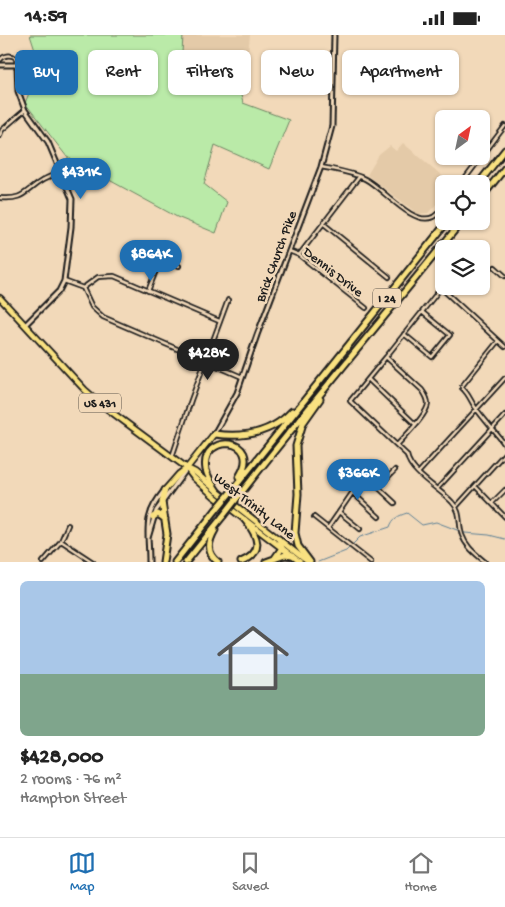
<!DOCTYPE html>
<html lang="en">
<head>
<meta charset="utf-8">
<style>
	:root { --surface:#fff; --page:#f6f6f6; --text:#222; --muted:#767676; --line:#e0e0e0; --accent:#1f6fb2 }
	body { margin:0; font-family:"Gochi Hand",sans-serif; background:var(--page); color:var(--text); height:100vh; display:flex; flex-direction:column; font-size:19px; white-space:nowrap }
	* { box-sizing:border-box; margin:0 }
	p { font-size:16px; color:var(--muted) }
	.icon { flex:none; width:28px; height:28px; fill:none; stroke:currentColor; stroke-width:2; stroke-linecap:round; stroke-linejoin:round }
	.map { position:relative; height:527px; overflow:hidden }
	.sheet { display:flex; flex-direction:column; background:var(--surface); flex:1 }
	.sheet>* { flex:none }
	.top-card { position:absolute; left:15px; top:15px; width:475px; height:45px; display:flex; gap:10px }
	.needle { width:32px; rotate:33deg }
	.controls { position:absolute; left:435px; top:75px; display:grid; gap:10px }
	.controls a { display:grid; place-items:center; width:55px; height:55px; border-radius:8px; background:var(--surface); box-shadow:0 1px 4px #0004; font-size:25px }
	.price { position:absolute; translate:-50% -42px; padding:0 11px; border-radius:18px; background:var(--accent); color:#fff; font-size:16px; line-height:32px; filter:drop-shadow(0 1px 2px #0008) }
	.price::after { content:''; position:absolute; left:50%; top:30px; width:15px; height:11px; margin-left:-8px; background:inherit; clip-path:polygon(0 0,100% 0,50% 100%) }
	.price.current { background:#222; color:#fff }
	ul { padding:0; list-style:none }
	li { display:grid; align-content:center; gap:10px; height:265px; padding:0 20px }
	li+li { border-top:1px solid var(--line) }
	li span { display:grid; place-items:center; height:155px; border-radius:8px; color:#555 }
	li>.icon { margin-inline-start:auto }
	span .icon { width:90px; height:90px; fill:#fffc; stroke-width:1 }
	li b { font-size:21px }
	.chip { padding:0 18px; border-radius:8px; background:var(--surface); box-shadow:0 1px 4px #0004; font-size:18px; line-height:45px }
	.chip.current { background:var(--accent); color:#fff }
	.status { display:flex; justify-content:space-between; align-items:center; height:35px; padding:0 25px; background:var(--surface); direction:ltr }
	.status svg { height:14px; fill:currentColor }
	.dock { display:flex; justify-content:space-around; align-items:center; height:70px; border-top:1px solid var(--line); background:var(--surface); font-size:14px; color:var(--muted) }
	.dock a { display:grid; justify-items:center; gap:2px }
	.dock .current { color:var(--accent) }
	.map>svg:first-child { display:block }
	.built { fill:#e4caa8 }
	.green { fill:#baeaa8; stroke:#6b8362 }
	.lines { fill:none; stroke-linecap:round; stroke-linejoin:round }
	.stream { stroke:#5d8096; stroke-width:1 }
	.street-casing { stroke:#1c1c1c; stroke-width:6 }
	.secondary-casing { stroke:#1c1c1c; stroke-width:7 }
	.primary-casing { stroke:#1c1c1c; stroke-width:8 }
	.highway-casing { stroke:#1c1c1c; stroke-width:9 }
	.street { stroke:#f2d9b9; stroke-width:2.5 }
	.secondary { stroke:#f2d9b9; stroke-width:3 }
	.primary { stroke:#f9e181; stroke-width:4.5 }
	.highway { stroke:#f9e181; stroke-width:5 }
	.highway-bridge-casing { stroke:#1c1c1c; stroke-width:9; stroke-linecap:butt }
	.highway-bridge { stroke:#f9e181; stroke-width:5 }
	.labels { text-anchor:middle; stroke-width:5; stroke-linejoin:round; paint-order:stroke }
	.shield { fill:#f2d9b9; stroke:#5c554b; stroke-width:1 }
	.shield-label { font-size:12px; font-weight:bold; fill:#1c1c1c }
	.street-label { font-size:14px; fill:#1c1c1c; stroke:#f2d9b9 }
</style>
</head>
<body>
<div class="status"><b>14:59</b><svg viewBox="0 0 49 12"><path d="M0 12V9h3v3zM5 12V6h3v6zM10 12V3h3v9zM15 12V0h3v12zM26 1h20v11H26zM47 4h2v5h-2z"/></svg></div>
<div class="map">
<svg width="505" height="527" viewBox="0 0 505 527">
	<rect width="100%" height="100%" fill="#f2d9b9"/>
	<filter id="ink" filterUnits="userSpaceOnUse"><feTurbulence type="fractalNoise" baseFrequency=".02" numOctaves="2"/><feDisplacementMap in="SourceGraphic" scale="10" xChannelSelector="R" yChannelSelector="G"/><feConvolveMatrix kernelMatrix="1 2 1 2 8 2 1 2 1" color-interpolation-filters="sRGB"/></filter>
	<g filter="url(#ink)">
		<!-- built -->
		<path class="built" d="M183,0H250L245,44L238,49L195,44L191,47L186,46L181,37Z
			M403,108L452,149H444V161L428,178L418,179L367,140L379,120L390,111L396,116Z"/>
		<!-- green -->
		<path class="green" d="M30,0H183L181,37L186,46H191L195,44L238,49L243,68L289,85L269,134L215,110L204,149L227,167L216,198L177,182L67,122L25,68L40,31Z"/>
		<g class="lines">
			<!-- stream -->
			<path class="stream" d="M318,527L346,516L360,502L390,492C393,483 398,481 407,478L422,490L436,487L465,498L489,500L505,504"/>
			<defs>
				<path id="street" d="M0,25C4,20 11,19 16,23L17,30H31
					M0,100L2,95L25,75
					M321,132C335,135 352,137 365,144C383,153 413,192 433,182C438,179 441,175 444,171
					M461,149L505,91
					M0,163C25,165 24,156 43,145C48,142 55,140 61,137
					M324,189L389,242
					M289,216L299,220L366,273
					M299,220L359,142
					M495,232L505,241
					M64,246L83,253
					M83,253L92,272L103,282L242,342
					M83,253L98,242L114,241L219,286
					M148,256L161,223L179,231
					M404,299L432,322L450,300L422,277
					M498,306L462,351V353C469,359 470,365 475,372C484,385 496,397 505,410
					M386,322L441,253L505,312
					M369,345L415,389
					M397,410C405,401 427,380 428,369C428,363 425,359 422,355L386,322L350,366L407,420C410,438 440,454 452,467C462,477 458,488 462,500C466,512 476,519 485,527
					M172,422L191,365L228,265
					M419,437L505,343
					M365,440L395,468
					M475,451L505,482
					M378,452L395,435
					M437,454L505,380
					M353,458L379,482
					M492,468L505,455
					M456,472L505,418
					M339,477L360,494
					M314,482L371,527
					M328,493L372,429
					M61,506L93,527
					M43,527L61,506L68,490"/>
				<path id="secondary" d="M0,30H17L18,56L25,75L48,107L72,164L71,192L64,246L59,256L25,290
					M214,399L237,358L257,300L321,132L332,91L334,0
					M148,503L156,476L186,435
					M149,527C149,496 142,483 163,457"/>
				<path id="primary" d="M0,263L85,355L102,370L187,433L195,437L217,456L308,527
					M187,434L193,442L214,461L300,527
					M165,455L179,439L187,433L214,399"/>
				<path id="highway" d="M478,149L505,115
					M481,163L505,133
					M214,399C243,403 271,399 292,376
					M235,452L448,186
					M217,456C213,450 208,443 206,435C199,396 265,402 239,442
					M241,458C313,366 389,277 462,186
					M153,482L158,479L165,484
					M215,495C208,507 206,518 218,527
					M275,523L282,513L279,504
					M163,527L167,499L162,467L165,455
					M175,527L216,475
					M186,527L223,481
					M241,527C265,517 258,501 245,485
					M266,527L285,520L292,521
					M310,527L298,511L295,498L298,459L296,411L303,388L320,364"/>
			</defs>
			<!-- street casing -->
			<use href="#street" class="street-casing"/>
			<!-- secondary casing -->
			<use href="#secondary" class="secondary-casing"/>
			<!-- primary casing -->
			<use href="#primary" class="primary-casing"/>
			<!-- highway casing -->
			<use href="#highway" class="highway-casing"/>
			<!-- street -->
			<use href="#street" class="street"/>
			<!-- secondary -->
			<use href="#secondary" class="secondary"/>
			<!-- primary -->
			<use href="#primary" class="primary"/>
			<!-- highway -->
			<use href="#highway" class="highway"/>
			<defs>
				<path id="highway-bridge" d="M216,475L235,452
					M223,481L241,458"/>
			</defs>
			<!-- highway-bridge casing -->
			<use href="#highway-bridge" class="highway-bridge-casing"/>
			<!-- highway-bridge -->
			<use href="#highway-bridge" class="highway-bridge"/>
		</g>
	</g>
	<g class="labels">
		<!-- shield labels -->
		<g class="shield">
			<rect x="373" y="253.5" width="28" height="19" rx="4"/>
			<rect x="79" y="358.5" width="42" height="19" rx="4"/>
		</g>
		<g class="shield-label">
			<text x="387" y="267">I 24</text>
			<text x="100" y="372">US 431</text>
		</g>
		<!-- street labels -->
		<g class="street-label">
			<text transform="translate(275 221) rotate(-70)" y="5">Brick Church Pike</text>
			<text transform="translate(334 236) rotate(38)" y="5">Dennis Drive</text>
			<text transform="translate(255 470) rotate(38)" y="5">West Trinity Lane</text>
		</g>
	</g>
</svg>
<div class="controls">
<a><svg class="needle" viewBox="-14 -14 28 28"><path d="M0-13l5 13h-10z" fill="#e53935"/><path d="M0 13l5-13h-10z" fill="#767676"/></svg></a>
<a><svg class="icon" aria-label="locate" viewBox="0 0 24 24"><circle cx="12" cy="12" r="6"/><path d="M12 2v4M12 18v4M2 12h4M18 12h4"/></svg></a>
<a><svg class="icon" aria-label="layers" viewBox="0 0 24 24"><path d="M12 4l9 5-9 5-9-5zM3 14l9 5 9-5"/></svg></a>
</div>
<b class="price" style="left:81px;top:165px">$431K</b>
<b class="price" style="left:151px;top:247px">$864K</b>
<b class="price current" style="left:208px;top:346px">$428K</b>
<b class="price" style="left:358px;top:466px">$366K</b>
<div class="top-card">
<a class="chip current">Buy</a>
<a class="chip">Rent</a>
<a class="chip">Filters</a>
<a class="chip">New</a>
<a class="chip">Apartment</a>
</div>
</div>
<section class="sheet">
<ul>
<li><span style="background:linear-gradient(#a9c7e8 60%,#7fa58c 0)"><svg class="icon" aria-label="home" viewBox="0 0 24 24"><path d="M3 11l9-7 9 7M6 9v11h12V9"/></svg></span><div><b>$428,000</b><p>2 rooms · 76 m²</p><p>Hampton Street</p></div></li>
</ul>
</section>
<nav class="dock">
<a class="current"><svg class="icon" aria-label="map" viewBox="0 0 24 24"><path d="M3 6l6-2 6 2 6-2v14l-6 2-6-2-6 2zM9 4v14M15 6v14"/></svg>Map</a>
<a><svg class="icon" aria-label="saved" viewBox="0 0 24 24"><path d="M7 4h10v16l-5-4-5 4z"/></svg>Saved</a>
<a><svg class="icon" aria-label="home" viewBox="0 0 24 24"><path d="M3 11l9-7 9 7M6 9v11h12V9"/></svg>Home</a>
</nav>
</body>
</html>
